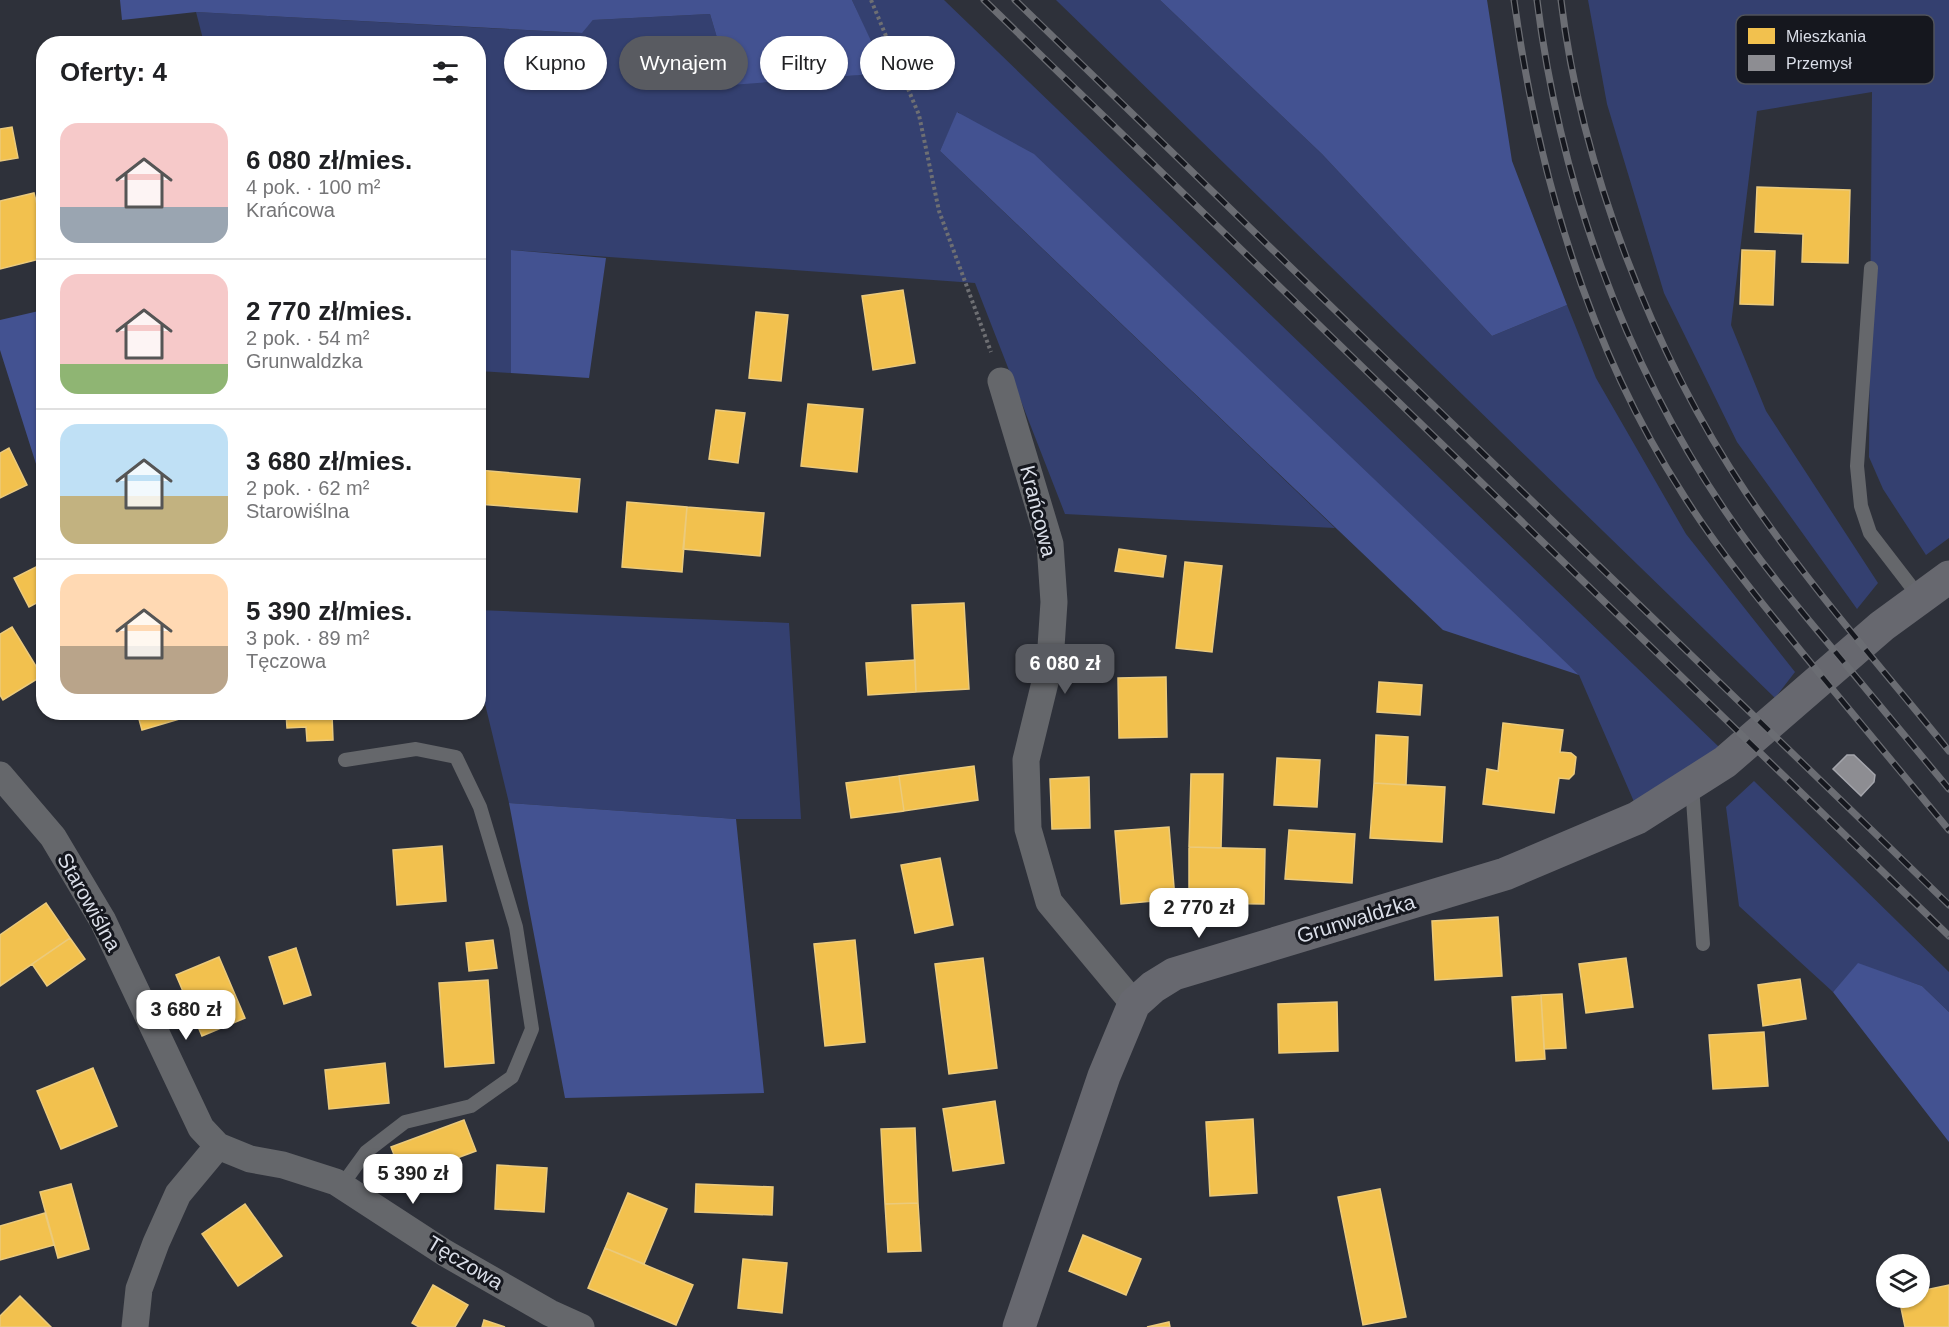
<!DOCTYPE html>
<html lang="pl">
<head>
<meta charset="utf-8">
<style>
	:root { --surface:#fff; --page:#f2f2f2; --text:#202124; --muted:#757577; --line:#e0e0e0; --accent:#595b61 }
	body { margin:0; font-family:Arial,sans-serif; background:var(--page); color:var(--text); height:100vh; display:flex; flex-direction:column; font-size:22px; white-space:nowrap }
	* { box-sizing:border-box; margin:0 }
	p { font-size:20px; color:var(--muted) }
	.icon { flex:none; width:33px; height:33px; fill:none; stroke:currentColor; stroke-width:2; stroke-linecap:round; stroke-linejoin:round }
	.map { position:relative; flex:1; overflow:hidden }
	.details { position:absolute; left:36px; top:36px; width:450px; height:684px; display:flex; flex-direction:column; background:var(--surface); border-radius:24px; box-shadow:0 2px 4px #0004 }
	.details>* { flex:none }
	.top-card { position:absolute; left:504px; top:36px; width:570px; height:54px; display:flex; gap:12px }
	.buttons { position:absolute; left:1876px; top:1254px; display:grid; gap:12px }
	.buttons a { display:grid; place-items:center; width:54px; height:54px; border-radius:50%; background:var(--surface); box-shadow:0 2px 4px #0004; font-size:30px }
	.price { position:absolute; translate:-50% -51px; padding:0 14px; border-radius:12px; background:#fff; color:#222; font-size:20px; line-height:39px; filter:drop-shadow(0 2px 3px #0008) }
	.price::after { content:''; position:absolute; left:50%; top:36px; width:18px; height:14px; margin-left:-9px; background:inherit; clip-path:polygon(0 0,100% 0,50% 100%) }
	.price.selected { background:var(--accent); color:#fff }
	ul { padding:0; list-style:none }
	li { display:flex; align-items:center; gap:18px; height:150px; padding:0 24px }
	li+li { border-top:2px solid var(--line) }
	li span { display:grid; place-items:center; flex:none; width:168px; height:120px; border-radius:18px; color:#555 }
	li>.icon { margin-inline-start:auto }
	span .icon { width:72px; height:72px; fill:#fffc; stroke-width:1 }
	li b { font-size:26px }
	h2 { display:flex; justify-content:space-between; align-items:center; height:72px; padding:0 24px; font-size:26px }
	.tag { padding:0 21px; border-radius:27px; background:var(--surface); box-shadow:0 2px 4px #0004; font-size:21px; line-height:54px }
	.tag.selected { background:var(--accent); color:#fff }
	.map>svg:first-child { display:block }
	.green { fill:#344070 }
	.forest { fill:#435291 }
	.homes { fill:#f2c14e; stroke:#ebca7c; stroke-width:1.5 }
	.industry { fill:#8d8d92; stroke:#a4a5ac; stroke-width:1.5 }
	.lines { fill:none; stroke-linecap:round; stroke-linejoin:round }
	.path { stroke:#6e6f73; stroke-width:4; stroke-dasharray:3 3; stroke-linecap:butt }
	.lane { stroke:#65676b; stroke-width:14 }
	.street { stroke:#65676b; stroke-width:27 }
	.secondary { stroke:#67686f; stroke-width:33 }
	.rail-casing { stroke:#6b6d73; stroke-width:7 }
	.rail { stroke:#15171e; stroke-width:4.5; stroke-dasharray:14; stroke-linecap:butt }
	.labels { text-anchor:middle; stroke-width:6; stroke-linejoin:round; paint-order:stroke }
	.street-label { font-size:21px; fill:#dadee8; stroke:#15171e }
	.key { fill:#15171e; stroke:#50535b; stroke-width:1.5 }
	.key-label { font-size:16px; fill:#dadee8 }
</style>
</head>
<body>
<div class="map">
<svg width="1949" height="1327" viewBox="0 0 1949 1327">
	<rect width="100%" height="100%" fill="#2e313a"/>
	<!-- green -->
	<path class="green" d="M852,0H944L1719,747L1635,804L1579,675L958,112L940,151L1335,528L1065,514L975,283L511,250V373L479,371L478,44L204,43L196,12L581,33L593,20L710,14L731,84L885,73Z
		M1056,0H1160L1322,154L1492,336L1567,305L1596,378L1686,534L1795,672L1775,698Z
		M1588,0H1949V538L1926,555L1883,489L1869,457L1872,92L1757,111L1731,325L1766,411L1878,583L1857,609L1737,442L1664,293L1607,104Z
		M478,610L789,623L801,819H736L509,803L479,679Z
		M1754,781L1949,972V1012L1922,986L1858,964L1833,992L1739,906L1726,807Z"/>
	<!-- forest -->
	<path class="forest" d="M120,0H852L886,73L731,85L710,14L593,20L582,33L196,12L122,20Z
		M1160,0H1487L1512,161L1567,305L1492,336L1322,154Z
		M957,112L1034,154L1579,675L1443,630L940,151Z
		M511,250L606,258L589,378L511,373Z
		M43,310H44L43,486L0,350V320Z
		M509,803L736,819L764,1093L565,1098Z
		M1858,963L1922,986L1949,1012V1142L1833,992Z"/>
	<!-- homes -->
	<path class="homes" d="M12,127L18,158L0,161V129Z
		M1757,187L1850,190L1848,263L1802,262L1803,234L1755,232Z
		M34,193L44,232V258L0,269V201Z
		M1742,250L1775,251L1773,305L1740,304Z
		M903,290L915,363L873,370L862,296Z
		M756,312L788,315L781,381L749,378Z
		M808,404L863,409L857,472L801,466Z
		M716,410L745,413L738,463L709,459Z
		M9,448L27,485L0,498V453Z
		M478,470L580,479L577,512L478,504Z
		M627,502L687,507L682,572L622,567Z
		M687,507L764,513L760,556L683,549Z
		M1119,549L1166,556L1163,577L1115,571Z
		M1185,562L1222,566L1212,652L1176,648Z
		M44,563V599L29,607L14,578Z
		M964,603L969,689L916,692L912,605Z
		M12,627L42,676L3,700L0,695V634Z
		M915,660L916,692L868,695L866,663Z
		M1166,677L1167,737L1119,738L1118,678Z
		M1379,682L1422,685L1420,715L1377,712Z
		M137,712H200V713L142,730Z
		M286,712H351V713L332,714L333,740L307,741L306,727L287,728Z
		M1503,723L1563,730L1560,752L1571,753L1576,757L1574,774L1569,779L1559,778L1554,813L1483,804L1487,769L1498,771Z
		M1376,735L1408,737L1406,785L1374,783Z
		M1277,758L1320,760L1317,807L1274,805Z
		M974,766L978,800L904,811L899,776Z
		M1191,774H1223L1221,848L1189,847Z
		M899,776L904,811L851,818L846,783Z
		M1089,777L1090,828L1052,829L1050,779Z
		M1374,783L1445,787L1442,842L1370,838Z
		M1169,827L1175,899L1121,904L1115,831Z
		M1289,830L1355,834L1352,883L1285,879Z
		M442,846L446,901L397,905L393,850Z
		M1189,847L1265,849L1264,904L1189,903Z
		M940,858L953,925L915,933L901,865Z
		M46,903L70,938L0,986V935Z
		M1498,917L1502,976L1435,980L1432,921Z
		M70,938L85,959L47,986L32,964Z
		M493,940L497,968L469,971L466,943Z
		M855,940L865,1042L825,1046L814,944Z
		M296,948L311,995L284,1004L269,957Z
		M219,957L245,1018L202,1036L176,975Z
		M983,958L997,1068L949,1074L935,964Z
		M1626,958L1633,1007L1586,1013L1579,964Z
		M1800,979L1806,1019L1763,1026L1758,985Z
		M488,980L494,1063L445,1067L439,983Z
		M1562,994L1566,1048L1544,1049L1541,995Z
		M1541,995L1545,1059L1516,1061L1512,997Z
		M1337,1002L1338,1051L1279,1053L1278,1004Z
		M1764,1032L1768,1086L1713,1089L1709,1035Z
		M385,1063L389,1103L329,1109L325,1070Z
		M93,1068L117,1126L61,1149L37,1091Z
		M995,1101L1004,1163L953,1171L943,1109Z
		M1253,1119L1257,1193L1210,1196L1206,1122Z
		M464,1120L476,1151L403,1178L391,1147Z
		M915,1128L918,1203L885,1204L881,1129Z
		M497,1165L547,1168L544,1212L495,1209Z
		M71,1184L89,1249L58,1258L40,1192Z
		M696,1184L773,1187L772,1215L695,1212Z
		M1380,1189L1406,1317L1363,1325L1338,1197Z
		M628,1193L667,1209L644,1264L605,1248Z
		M918,1203L921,1251L888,1252L885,1204Z
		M245,1204L282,1256L238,1286L202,1234Z
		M45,1213L54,1245L0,1260V1226Z
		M1083,1235L1141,1259L1126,1295L1069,1271Z
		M605,1248L693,1285L676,1325L588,1288Z
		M743,1259L787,1263L782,1313L738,1308Z
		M433,1285L468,1305L455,1327H419L412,1323Z
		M1949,1285V1327H1905L1899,1298H1920V1291Z
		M20,1296L51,1327H0V1316Z
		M484,1320L505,1327H482Z
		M1169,1322L1170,1327H1147Z"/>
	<!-- industry -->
	<path class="industry" d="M1847,755H1854L1875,775L1874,782L1861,796L1833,769Z"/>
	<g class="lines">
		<!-- path -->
		<path class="path" d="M871,0L919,115L939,211L991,352"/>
		<!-- lane -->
		<path class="lane" d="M1871,268L1857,466L1861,506L1870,533L1920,598
			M1692,785L1703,944
			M342,1185L366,1152L405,1122L471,1106L512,1077L532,1029L516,927L480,807L456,757L416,749L345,760"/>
		<!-- street -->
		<path class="street" d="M1001,381L1050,544L1054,602L1050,662L1026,760L1028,829L1049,902L1134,1004
			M0,775L53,837L103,921L201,1128L218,1146L178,1194L156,1243L139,1289L135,1327
			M218,1146L250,1159L283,1165L336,1182L445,1253L550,1313L581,1327"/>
		<!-- secondary -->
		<path class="secondary" d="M1019,1327L1104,1076L1134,1004L1153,987L1174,974L1505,874L1637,818L1725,762L1882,626L1949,577"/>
		<defs>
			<path id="rail" d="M984,0L1949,936
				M1015,0L1949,905
				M1514,0C1538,174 1588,347 1684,496C1722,556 1769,612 1814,667C1859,721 1904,776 1949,830
				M1537,0C1560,183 1623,360 1726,512C1757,558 1792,600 1827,642C1868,691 1908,740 1949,789
				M1561,0C1581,167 1653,354 1747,494C1808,584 1880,666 1949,751"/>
		</defs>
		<!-- rail casing -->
		<use href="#rail" class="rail-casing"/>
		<!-- rail -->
		<use href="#rail" class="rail"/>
	</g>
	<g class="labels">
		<!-- street labels -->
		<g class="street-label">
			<text transform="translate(1038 511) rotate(76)" y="7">Krańcowa</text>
			<text transform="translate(89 902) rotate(61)" y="7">Starowiślna</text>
			<text transform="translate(1356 919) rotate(-17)" y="7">Grunwaldzka</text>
			<text transform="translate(465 1263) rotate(31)" y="7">Tęczowa</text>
		</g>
	</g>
	<!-- legend -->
	<rect x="1736" y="15" width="198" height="69" rx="9" class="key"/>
	<rect x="1748" y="28" width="27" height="16" fill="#f2c14e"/>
	<rect x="1748" y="55" width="27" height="16" fill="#8d8d92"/>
	<g class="key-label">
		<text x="1786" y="42">Mieszkania</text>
		<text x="1786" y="69">Przemysł</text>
	</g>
</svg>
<div class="buttons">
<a><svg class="icon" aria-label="layers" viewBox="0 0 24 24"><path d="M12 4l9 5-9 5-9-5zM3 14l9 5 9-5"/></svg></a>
</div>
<b class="price selected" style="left:1065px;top:695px">6 080 zł</b>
<b class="price" style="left:1199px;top:939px">2 770 zł</b>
<b class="price" style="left:186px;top:1041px">3 680 zł</b>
<b class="price" style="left:413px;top:1205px">5 390 zł</b>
<div class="top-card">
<a class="tag">Kupno</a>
<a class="tag selected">Wynajem</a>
<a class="tag">Filtry</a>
<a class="tag">Nowe</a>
</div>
<section class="details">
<h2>Oferty: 4<svg class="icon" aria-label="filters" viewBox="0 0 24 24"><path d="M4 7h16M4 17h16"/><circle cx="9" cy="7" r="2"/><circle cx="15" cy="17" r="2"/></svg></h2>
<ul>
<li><span style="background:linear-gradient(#f6c9c9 70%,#9aa5b1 0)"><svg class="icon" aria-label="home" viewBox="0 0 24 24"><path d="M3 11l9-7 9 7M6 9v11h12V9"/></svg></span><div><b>6 080 zł/mies.</b><p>4 pok. · 100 m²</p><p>Krańcowa</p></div></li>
<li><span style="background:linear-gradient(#f6c9c9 75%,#8fb573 0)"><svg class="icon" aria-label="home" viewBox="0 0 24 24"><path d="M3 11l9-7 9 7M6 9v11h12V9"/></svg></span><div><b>2 770 zł/mies.</b><p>2 pok. · 54 m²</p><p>Grunwaldzka</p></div></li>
<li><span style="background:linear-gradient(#bfe0f5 60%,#c2b280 0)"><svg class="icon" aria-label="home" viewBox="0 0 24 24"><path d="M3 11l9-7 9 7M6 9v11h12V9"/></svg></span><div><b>3 680 zł/mies.</b><p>2 pok. · 62 m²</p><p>Starowiślna</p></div></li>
<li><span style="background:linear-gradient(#ffd9b3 60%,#b9a48a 0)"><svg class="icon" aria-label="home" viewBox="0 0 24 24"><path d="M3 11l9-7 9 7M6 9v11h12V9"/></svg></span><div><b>5 390 zł/mies.</b><p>3 pok. · 89 m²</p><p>Tęczowa</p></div></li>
</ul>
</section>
</div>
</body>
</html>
